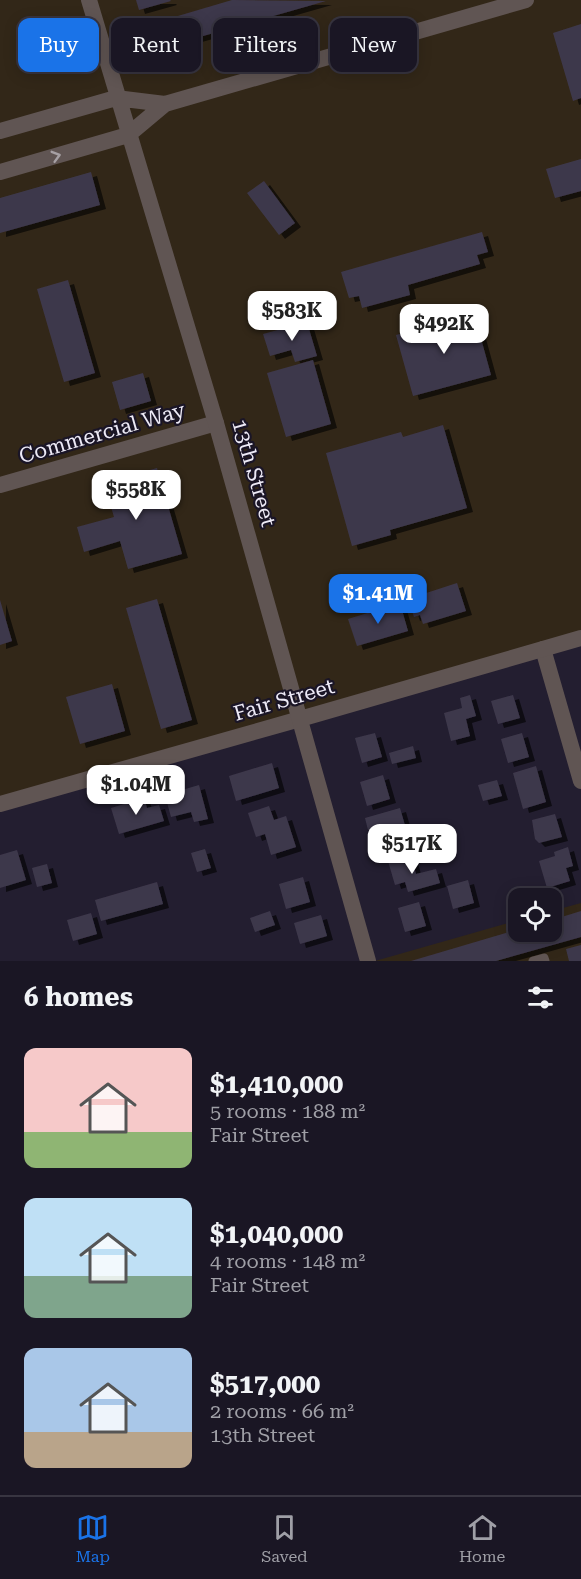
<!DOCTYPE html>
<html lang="en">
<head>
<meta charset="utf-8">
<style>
	:root { --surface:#1a1624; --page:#231f2c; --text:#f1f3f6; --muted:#9f9fa6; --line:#383541; --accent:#1a73e8 }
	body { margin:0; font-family:"Roboto Serif",serif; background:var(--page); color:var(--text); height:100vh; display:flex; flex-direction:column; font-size:22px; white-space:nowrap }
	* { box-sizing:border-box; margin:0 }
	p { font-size:20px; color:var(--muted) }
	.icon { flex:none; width:33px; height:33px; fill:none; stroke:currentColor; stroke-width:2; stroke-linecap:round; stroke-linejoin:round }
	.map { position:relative; height:961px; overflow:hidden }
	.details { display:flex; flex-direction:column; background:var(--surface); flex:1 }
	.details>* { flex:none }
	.banner { position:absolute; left:18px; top:18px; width:546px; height:54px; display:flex; gap:12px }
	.buttons { position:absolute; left:508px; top:888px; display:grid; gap:12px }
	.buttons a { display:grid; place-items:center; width:54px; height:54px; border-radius:12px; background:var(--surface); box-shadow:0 3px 15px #0003,0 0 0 2px var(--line); font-size:30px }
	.price { position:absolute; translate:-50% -51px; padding:0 14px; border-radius:12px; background:#fff; color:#222; font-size:20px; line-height:39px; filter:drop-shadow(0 2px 3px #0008) }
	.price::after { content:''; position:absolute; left:50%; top:36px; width:18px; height:14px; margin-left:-9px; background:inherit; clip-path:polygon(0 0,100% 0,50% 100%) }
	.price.active { background:var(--accent); color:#fff }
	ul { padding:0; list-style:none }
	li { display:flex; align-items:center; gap:18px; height:150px; padding:0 24px }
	li span { display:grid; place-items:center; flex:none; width:168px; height:120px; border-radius:12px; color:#555 }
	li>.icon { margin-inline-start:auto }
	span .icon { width:72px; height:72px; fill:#fffc; stroke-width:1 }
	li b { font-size:26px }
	h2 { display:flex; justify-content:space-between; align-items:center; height:72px; padding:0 24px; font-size:26px }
	.pill { padding:0 21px; border-radius:12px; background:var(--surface); box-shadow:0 3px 15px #0003,0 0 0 2px var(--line); font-size:21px; line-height:54px }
	.pill.active { background:var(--accent); color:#fff }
	.menu { display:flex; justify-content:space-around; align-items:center; height:84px; border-top:2px solid var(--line); background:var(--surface); font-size:16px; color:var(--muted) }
	.menu a { display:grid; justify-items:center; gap:3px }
	.menu .active { color:var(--accent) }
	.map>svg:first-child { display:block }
	.commercial { fill:#322718 }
	.building { fill:#3e384b; filter:url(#shadow) }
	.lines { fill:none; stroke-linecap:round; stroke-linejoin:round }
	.service { stroke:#605553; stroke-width:9 }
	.minor { stroke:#605553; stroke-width:16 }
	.tertiary { stroke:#605553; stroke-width:16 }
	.oneway { stroke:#a6a0a4 }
	.labels { text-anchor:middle; stroke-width:4.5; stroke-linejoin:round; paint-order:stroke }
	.street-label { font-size:21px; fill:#edeaf6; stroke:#1a1526 }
</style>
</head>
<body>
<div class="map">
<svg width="581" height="961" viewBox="0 0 581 961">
	<defs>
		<filter id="shadow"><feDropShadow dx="6" dy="4" stdDeviation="0" flood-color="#0009"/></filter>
	</defs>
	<rect width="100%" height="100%" fill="#231e30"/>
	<!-- commercial -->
	<path class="commercial" d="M0,0H581V638L0,804Z
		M581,903V961H375L519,920V932H552V911Z"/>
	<!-- building -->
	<path class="building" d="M136,0H170L171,1L139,10Z
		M232,0L326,1L175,44L178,55L154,61L144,26Z
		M581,24V98L573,101L553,33Z
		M581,159V191L555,198L546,169Z
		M91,172L100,205L0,233V198Z
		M264,181L295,223L279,235L247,193Z
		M482,232L488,252L477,255L480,264L408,285L410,295L362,308L359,296L349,298L341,272Z
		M68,280L95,373L64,382L37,289Z
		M474,313L491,375L413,396L396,335Z
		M307,322L317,356L295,362L291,350L270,356L263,334Z
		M313,360L331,424L286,437L267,373Z
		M143,373L151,401L120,410L112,382Z
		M443,425L467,508L390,530L391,535L352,546L326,453L401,432L403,437Z
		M157,468L182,554L128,569L120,541L84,552L77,527L114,517L104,483Z
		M457,583L466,611L423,624L420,615L414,617L409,602L415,601L414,597Z
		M157,599L192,720L161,729L126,608Z
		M0,600L12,641L0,645Z
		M400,603L408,631L357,646L348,619Z
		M112,684L125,731L80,744L66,697Z
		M470,695L476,716L466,719L470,736L451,741L444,713L462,708L460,698Z
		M513,695L520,718L498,724L491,701Z
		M375,733L382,757L362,763L355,738Z
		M522,733L529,757L508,763L501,739Z
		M413,746L416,758L392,764L389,753Z
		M272,763L279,788L236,801L229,776Z
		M536,766L546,802L523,809L513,773Z
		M383,775L390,799L367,806L360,782Z
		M497,780L502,796L483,801L478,785Z
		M199,785L208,819L194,822L191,812L171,817L165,795Z
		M144,798L147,808L159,805L164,821L119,834L111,808Z
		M269,806L274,820L286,816L296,847L271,855L265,834L256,837L248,813Z
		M400,808L410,843L380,851L373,828L368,830L365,818Z
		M555,814L562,837L539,843L535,839L532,820Z
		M568,847L573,866L566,868L570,881L547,888L539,861L555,856L554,852Z
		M205,849L211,868L197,872L191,853Z
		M17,850L26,880L0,888V855Z
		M411,855L416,874L436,869L440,883L408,892L405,882L395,885L388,861Z
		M47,864L52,883L37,887L32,868Z
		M303,877L310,902L286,909L279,884Z
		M468,880L474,903L453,909L447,886Z
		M157,882L163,904L101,921L95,900Z
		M419,902L426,926L405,932L398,908Z
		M270,911L275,925L255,932L250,918Z
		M581,911V937L496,961H411L519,929V932H552V920Z
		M91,913L97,934L73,941L67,920Z
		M321,915L327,936L300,944L294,923Z
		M581,945V961H569L566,949Z"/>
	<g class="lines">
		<!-- service -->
		<path class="service" d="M533,961L544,958L545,961"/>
		<!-- minor -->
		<path class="minor" d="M0,485L216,423
			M543,649L581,781
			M0,804L300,719"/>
		<!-- tertiary -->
		<path class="tertiary" d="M89,0L216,423L368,961
			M0,131L116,98L165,104
			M0,172L128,135L165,104L526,0
			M300,719L581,638"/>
	</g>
	<!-- one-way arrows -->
	<defs><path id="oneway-chevron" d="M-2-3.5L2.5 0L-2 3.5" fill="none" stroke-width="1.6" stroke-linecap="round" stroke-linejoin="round" transform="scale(1.5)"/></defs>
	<use class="oneway" href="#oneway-chevron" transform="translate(56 156) rotate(-16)"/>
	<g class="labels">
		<!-- street labels -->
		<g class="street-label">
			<text transform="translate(102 433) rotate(-16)" y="7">Commercial Way</text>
			<text transform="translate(254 473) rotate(74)" y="7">13th Street</text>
			<text transform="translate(284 700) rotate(-16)" y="7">Fair Street</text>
		</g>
	</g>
</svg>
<div class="buttons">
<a><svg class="icon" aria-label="locate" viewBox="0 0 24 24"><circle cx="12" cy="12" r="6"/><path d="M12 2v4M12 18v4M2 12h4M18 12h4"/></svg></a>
</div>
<b class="price" style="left:292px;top:342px">$583K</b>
<b class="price" style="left:444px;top:355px">$492K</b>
<b class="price" style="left:136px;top:521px">$558K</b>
<b class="price active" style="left:378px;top:625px">$1.41M</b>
<b class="price" style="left:136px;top:816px">$1.04M</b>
<b class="price" style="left:412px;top:875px">$517K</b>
<div class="banner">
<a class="pill active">Buy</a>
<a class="pill">Rent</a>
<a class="pill">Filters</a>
<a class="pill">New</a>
</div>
</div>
<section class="details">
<h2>6 homes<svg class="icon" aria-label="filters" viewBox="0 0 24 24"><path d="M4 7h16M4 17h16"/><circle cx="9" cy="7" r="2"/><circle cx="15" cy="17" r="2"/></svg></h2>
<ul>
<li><span style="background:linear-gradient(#f6c9c9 70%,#8fb573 0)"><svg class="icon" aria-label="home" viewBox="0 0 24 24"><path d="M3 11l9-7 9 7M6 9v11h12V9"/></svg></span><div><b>$1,410,000</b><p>5 rooms · 188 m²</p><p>Fair Street</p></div></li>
<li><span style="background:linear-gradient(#bfe0f5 65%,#7fa58c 0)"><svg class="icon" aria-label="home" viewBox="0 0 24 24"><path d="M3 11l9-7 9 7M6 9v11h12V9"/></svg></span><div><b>$1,040,000</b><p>4 rooms · 148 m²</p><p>Fair Street</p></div></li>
<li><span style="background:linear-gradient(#a9c7e8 70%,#b9a48a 0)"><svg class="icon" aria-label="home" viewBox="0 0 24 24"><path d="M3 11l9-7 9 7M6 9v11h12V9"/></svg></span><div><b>$517,000</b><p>2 rooms · 66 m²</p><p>13th Street</p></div></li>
</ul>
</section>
<nav class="menu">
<a class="active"><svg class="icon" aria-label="map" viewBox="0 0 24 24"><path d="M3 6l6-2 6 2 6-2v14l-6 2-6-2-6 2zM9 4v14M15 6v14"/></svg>Map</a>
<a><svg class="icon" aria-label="saved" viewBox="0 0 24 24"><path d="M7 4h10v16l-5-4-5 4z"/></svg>Saved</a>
<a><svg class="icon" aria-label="home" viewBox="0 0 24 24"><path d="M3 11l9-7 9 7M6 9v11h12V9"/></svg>Home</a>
</nav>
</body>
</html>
